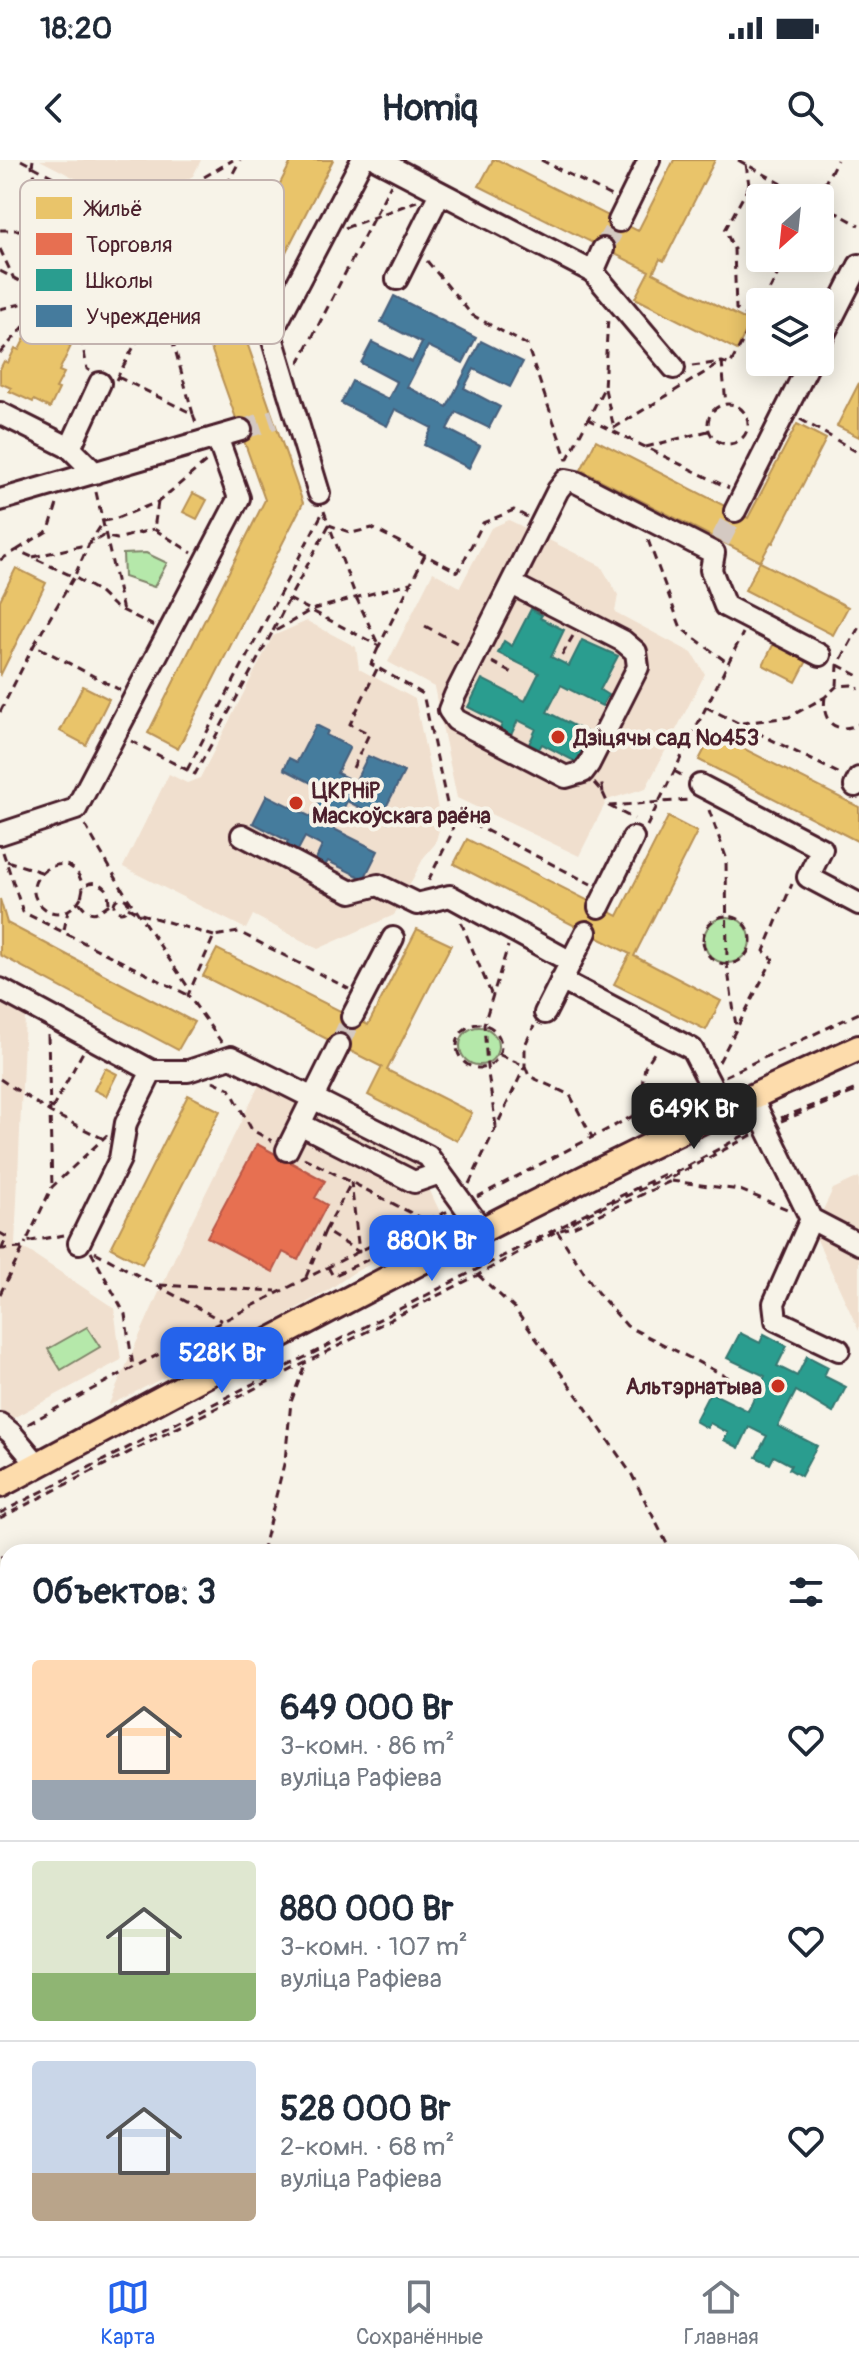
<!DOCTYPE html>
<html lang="ru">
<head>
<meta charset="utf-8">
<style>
	:root { --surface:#fff; --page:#f6f6f7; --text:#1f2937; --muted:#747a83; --line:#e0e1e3; --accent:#2563eb }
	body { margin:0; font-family:Pangolin,sans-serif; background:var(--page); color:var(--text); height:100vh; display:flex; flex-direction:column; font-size:30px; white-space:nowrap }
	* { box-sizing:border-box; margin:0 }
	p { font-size:26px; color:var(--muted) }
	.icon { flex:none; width:44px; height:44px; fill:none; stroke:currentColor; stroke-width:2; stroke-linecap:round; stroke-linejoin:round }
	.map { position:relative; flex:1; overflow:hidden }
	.panel { position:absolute; left:0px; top:1384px; width:860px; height:712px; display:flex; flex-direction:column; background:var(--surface); border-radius:24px 24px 0 0; box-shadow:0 4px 20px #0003 }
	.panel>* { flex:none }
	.needle { width:52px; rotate:207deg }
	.fabs { position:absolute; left:746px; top:24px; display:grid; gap:16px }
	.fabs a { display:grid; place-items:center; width:88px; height:88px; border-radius:8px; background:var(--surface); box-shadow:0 4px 20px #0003; font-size:40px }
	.price { position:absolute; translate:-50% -68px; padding:0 18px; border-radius:16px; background:var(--accent); color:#fff; font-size:26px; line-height:52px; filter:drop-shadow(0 2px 4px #0008) }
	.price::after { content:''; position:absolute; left:50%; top:48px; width:24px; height:18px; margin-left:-12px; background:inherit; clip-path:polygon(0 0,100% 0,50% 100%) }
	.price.on { background:#222; color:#fff }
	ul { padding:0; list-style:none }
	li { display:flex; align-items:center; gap:24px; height:200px; padding:0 32px }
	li+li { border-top:2px solid var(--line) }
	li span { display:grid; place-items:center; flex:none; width:224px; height:160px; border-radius:8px; color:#555 }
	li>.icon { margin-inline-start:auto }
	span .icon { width:96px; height:96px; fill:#fffc; stroke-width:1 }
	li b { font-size:34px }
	h2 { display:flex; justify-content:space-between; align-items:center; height:96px; padding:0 32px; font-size:34px }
	.status { display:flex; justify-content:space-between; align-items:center; height:56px; padding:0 40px; background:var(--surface); direction:ltr }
	.status svg { height:22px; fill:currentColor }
	header { display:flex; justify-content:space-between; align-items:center; height:104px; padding:0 32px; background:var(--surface); font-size:36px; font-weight:700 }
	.tabs { display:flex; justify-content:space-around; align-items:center; height:112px; border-top:2px solid var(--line); background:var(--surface); font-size:22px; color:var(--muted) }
	.tabs a { display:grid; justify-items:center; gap:4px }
	.tabs .on { color:var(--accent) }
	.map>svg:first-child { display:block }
	.built { fill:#f0dfce }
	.green { fill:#b5e8aa; stroke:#80846a; stroke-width:2 }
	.homes { fill:#e9c46a; stroke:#b99257; stroke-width:2 }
	.shops { fill:#e76f51; stroke:#b85746; stroke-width:2 }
	.schools { fill:#2a9d8f; stroke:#347771; stroke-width:2 }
	.public { fill:#457b9d; stroke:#465f7b; stroke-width:2 }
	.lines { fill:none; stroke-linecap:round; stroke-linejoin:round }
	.minor-tunnel { stroke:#d4c9c2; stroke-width:20; stroke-dasharray:20 10; stroke-linecap:butt }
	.minor-casing { stroke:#4a1f2b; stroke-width:26 }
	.major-casing { stroke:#4a1f2b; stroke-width:30 }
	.path { stroke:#4a1f2b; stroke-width:3; stroke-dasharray:8 6; stroke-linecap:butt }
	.minor { stroke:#f7f3e8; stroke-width:20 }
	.major { stroke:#fddcac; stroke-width:24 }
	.poi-dot { fill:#c8321e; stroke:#f7f3e8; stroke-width:3 }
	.labels { text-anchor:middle; stroke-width:8; stroke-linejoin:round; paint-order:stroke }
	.poi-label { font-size:22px; font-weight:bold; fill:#4a1f2b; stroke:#f7f3e8; text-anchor:start }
	.key { fill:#f7f3e8; stroke:#c3b3af; stroke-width:2 }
	.key-label { font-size:22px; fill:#4a1f2b }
</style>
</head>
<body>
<div class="status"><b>18:20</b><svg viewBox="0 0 49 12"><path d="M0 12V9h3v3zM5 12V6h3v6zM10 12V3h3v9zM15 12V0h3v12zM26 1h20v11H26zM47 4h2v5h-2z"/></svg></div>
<header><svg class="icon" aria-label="back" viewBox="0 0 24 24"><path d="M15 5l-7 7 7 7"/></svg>Homiq<svg class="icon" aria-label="search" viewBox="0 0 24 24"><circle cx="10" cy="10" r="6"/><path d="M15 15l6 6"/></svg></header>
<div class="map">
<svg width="859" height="2096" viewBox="0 0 859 2096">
	<rect width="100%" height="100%" fill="#f7f3e8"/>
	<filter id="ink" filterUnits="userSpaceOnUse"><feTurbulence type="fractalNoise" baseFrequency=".0125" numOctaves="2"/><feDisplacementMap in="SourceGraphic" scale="16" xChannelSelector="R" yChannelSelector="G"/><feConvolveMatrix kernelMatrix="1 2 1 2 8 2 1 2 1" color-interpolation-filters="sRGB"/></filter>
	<g filter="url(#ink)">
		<!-- built -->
		<path class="built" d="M40,0H201L193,16L134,49Z
			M509,360L601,406L618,435L615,452L692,493L705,514L646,628L607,640L579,696L457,638L434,527L388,502L433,412L460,427L491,368Z
			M307,461L356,487L359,509L415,539L441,663L435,684L424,697L394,755L318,789L253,755L246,769L123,707L169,614L187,623L200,618L273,476Z
			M0,843L25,857L15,1085L30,1092L114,1148L121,1200L0,1265Z
			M260,923L369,975L416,1001L446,1065L353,1113L327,1131L275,1161L108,1246L182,1081Z
			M859,1017V1171L813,1071L833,1029Z"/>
		<!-- green -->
		<path class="green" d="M146,393L167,403L154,427L124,417L123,394Z
			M704 780a23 23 0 1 1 46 0a23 23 0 1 1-46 0Z
			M460 886a19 19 0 1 1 38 0a19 19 0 1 1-38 0Z
			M87,1167L100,1187L61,1210L48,1189Z
			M0,1768L8,1771V2088H721L733,2092L736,2096H0Z"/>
		<!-- homes -->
		<path class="homes" d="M292,0H333L244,174L303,343L178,589L148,573L265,340L205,171Z
			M493,0H498L638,71L674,0H715L664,101L660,99L653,113L750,162L737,190L635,138L649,111L479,26Z
			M31,166L71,186L59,211L64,213L56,228L59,229L50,248L34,240L33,242L9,231L11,228L0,223V209L4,201L8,203L15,188L19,190Z
			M859,223V277L837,266Z
			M797,264L826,279L773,383L771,382L760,402L848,447L833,475L745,430L760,401L581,310L596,280L748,358Z
			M193,333L207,340L197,359L183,352Z
			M16,408L46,423L0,516V440Z
			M775,481L808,499L796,522L763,505Z
			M83,526L109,539L86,585L60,571Z
			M713,573L859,647V682L699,600Z
			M668,657L697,672L634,796L721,841L706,870L614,824L630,794L454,704L467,679L618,756Z
			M0,739L7,763L194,862L178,890L0,795Z
			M417,769L451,785L387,910L472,953L457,981L368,935L382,907L203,816L217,789L368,865Z
			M105,908L117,914L106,936L94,930Z
			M188,935L220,951L142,1104L111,1088Z"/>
		<!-- shops -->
		<path class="shops" d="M257,984L325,1021L315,1038L327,1045L298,1100L283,1092L273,1112L207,1077Z"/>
		<!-- schools -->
		<path class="schools" d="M531,449L542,455L540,458L564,470L551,497L569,506L582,480L618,496L600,530L608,535L602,546L561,525L547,552L592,575L578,603L542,584L539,589L529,584L536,569L518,560L511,575L500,569L502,564L468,547L482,519L525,541L539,513L498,493L504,481L512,486Z
			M740,1173L760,1183L764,1174L787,1186L777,1206L797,1216L807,1196L828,1207L824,1216L846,1227L833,1253L796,1231L778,1266L817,1286L801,1316L789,1309L791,1305L774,1296L770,1304L756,1297L767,1276L749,1267L739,1288L724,1280L728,1273L710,1263L707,1268L695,1261L710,1232L748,1251L765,1216L727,1198Z"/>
		<!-- public -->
		<path class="public" d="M394,136L476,178L463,203L428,186L407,227L447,247L481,181L523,202L510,227L474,209L464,228L500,247L489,268L456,252L447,269L480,286L469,308L424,285L432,268L395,249L387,266L341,243L352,221L388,239L397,222L361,203L372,182L412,202L422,183L381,162Z
			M316,565L328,571L326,575L350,587L337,613L355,622L368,596L404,612L386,647L394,651L388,662L347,641L334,669L378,691L364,719L328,701L325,706L315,701L322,686L305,677L297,692L285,686L288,681L253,663L267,635L311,657L325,630L284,609L289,598L297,602Z"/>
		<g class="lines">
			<!-- minor-tunnel -->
			<path class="minor-tunnel" d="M603,89L619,61
				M241,270L274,259
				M720,381L735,351
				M339,885L352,857"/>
			<defs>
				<path id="minor" d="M378,0L593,112L674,208
					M619,61L649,0
					M593,112L603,89
					M397,119L440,33
					M820,182L859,105
					M0,253L70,288L95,313
					M70,288L100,223
					M319,333L271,174L362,0
					M0,340L241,270
					M735,351L810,202
					M512,424L623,481L636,492L638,507L589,604L583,612L566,617L456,560L449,550L455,535L558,330L566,320L576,322L714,393L711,410L725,446L820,495
					M700,625L822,689L808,717L859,744
					M855,626L859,618
					M0,674L76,649L239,338L217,277
					M242,675L351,732L378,725L417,744L450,736L571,802
					M599,747L633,678
					M561,820L692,889L723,949
					M0,829L152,911H188L231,897L428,996L482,1070
					M545,853L586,772
					M352,857L393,778
					M751,936L811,1059L859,1084
					M300,964L414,1022L440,1013
					M287,990L339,885
					M811,1059L774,1143L776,1160L839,1190
					M79,1083L120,999L126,963L152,911
					M0,1264L11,1273L38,1305"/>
				<path id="major" d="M0,1325C283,1174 566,1019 859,888"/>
			</defs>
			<!-- minor casing -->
			<use href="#minor" class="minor-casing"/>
			<!-- major casing -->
			<use href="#major" class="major-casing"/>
			<!-- path -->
			<path class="path" d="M21,0L133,59L150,113L156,146
				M33,0L32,6L66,132
				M541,0L613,37
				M738,0L808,38
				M746,4L760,101L778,112
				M749,26L725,70L734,89L736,149L754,160
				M817,38L837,0
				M217,43L133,59L233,0
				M820,44L859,65
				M345,68L417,41
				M0,70H49L133,59L67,133
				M0,89L14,119
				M427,101L472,155L527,185L567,300
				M0,111L51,137L78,158L87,209L90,211
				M161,139L193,254
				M763,142L786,98
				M0,149L180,106
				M0,193L51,137
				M299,203L391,24
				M692,206L722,202L730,205L760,148
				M118,217L193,254L197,266
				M116,220C155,145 201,75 240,0
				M605,229L614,268
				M708 264a20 20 0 1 1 40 0a20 20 0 1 1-40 0Z
				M588,259L729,328
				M800,259L859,293
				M614,268L722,202L726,244
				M646,287L708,271
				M567,300L604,228L608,157
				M96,332L123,451
				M158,342L154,369L192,393
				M324,351L329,365L352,373L372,368L458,412L483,363L514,350L527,357
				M648,380L681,468L728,503
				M17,390L49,370L58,341
				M425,395L379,486L289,439L329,365L356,437L379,486L371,504L423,534L453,671L427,723
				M33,397L89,384L104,361L117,358L158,342L206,302
				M0,400L17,390L74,417L34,485L120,530
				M154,466L114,446L98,431L74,417L89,384L103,376L117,379L154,369
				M425,466L461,485
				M273,471L289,439
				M562,495L574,474
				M492,502L516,515
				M838,505L859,516
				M837,526L838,505L859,467
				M825,537C821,562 836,575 859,564
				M706,547L842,615
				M0,552L34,485
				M742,563L789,557L825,537L837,526L852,525L859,529
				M131,581L195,614L272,473L311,450L410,423
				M353,608L369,574L350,564L377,509
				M187,610L324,350
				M674,611L685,617
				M594,623L603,633L601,619
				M603,633L609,646L689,640
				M609,646L634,659
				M709,650L726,697L727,804L736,866
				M448,651L591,724
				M85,665L127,737L190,830
				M647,666L743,473
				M3,692L23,752L188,835
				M7,701L41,712
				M81,737C74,750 58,759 44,748C9,721 74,677 83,728
				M114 745a7 7 0 1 1 14 0a7 7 0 1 1-14 0Z
				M109,743L108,731C102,722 90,719 83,728L80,743C96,764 101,745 115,742
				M128,747L138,753L214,776
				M703 780a24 24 0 1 1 48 0a24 24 0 1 1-48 0Z
				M461,762L492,836
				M64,770L68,751
				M457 886a22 22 0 1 1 44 0a22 22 0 1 1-44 0Z
				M48,875L52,1027
				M222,883L188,835L214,776L239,772L349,829
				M500,895L525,906L529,916L570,935L592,977
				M719,902L773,799L764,791L792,724
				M725,916L859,853
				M0,919L50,952L102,978
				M213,921L230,929L252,970L272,981
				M52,949L83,892
				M637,954L645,907L656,890
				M781,958L859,928
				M781,961L859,930
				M496,966L487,907L484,864L508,786
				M304,998L425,1060
				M671,1021L740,1030L787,1049
				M469,1024L525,906V885L534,866
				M477,1037L637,954L692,930
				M573,1063L572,1060L667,1013L668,1015
				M325,1071L350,1025
				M557,1071L597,1132L627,1166L757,1232
				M0,1073L7,1077L2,1088
				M64,1075L26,1082L52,1027L107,975
				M0,1089L23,1088
				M91,1092L125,1154L133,1206
				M95,1092L222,1161
				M328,1107L333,1116L446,1063L442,1054
				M478,1115L514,1148L579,1238L632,1315L671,1392
				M306,1117L325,1071L359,1092L351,1022
				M160,1125L276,1131
				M0,1134L26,1082
				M28,1264C108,1220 190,1178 272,1136C330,1106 388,1075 449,1051
				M0,1353L556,1069L669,1016L748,973
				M0,1358L478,1115L557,1071L575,1066L671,1021L670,1018L752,975
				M262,1392L285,1300L291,1242L306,1202
				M0,1397H8
				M0,1499L8,1501
				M852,1688L859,1690
				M0,1772L8,1775
				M0,1933L8,1950
				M154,2088L165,2096
				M242,2088L244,2096
				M530,2088L535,2096
				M731,2088L754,2096
				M67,2096L80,2088"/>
			<!-- minor -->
			<use href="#minor" class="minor"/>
			<!-- major -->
			<use href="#major" class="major"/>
		</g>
	</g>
	<!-- markers -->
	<g class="poi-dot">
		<circle cx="558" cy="577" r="8"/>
		<circle cx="296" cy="643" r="8"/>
		<circle cx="778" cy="1226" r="8"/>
	</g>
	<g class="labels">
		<!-- poi labels -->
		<g class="poi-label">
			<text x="574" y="585">Дзіцячы сад №453</text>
			<text x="312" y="638">ЦКРНіР<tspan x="312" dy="25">Маскоўскага раёна</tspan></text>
			<text x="762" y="1234" text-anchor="end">Альтэрнатыва</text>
		</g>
	</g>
	<!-- legend -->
	<rect x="20" y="20" width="264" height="164" rx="12" class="key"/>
	<rect x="36" y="37" width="36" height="22" fill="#e9c46a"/>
	<rect x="36" y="73" width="36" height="22" fill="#e76f51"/>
	<rect x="36" y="109" width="36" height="22" fill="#2a9d8f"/>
	<rect x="36" y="145" width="36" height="22" fill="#457b9d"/>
	<g class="key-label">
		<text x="86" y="56">Жильё</text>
		<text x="86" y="92">Торговля</text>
		<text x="86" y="128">Школы</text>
		<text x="86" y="164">Учреждения</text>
	</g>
</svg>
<div class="fabs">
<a><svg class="needle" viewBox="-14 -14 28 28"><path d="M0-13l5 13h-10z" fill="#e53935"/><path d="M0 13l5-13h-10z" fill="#747a83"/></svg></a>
<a><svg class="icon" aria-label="layers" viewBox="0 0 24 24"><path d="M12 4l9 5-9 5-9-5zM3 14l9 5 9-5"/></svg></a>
</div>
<b class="price on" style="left:694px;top:991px">649K Br</b>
<b class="price" style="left:432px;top:1123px">880K Br</b>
<b class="price" style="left:222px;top:1235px">528K Br</b>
<section class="panel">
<h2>Объектов: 3<svg class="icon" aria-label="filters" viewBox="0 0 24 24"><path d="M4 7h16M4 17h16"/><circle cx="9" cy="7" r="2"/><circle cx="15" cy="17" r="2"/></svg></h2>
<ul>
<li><span style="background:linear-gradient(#ffd9b3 75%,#9aa5b1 0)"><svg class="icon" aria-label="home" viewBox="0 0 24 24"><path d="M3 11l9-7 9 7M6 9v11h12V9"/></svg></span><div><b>649 000 Br</b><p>3-комн. · 86 m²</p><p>вуліца Рафіева</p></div><svg class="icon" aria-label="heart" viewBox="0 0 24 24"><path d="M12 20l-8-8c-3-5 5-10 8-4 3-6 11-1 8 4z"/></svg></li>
<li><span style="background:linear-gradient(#dfe7d0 70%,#8fb573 0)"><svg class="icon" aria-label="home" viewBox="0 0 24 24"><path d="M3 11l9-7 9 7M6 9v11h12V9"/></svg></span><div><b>880 000 Br</b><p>3-комн. · 107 m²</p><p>вуліца Рафіева</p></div><svg class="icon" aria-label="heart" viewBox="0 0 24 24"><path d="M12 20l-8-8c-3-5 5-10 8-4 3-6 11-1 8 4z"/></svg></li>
<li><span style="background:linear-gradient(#c9d6e8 70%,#b9a48a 0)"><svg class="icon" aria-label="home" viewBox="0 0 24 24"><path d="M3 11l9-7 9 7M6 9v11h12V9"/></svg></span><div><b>528 000 Br</b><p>2-комн. · 68 m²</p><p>вуліца Рафіева</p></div><svg class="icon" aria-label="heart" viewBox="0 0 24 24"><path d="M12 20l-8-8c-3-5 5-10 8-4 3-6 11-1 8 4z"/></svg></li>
</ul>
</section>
</div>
<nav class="tabs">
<a class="on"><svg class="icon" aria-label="map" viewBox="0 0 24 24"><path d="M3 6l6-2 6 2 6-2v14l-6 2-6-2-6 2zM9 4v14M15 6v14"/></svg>Карта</a>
<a><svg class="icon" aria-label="saved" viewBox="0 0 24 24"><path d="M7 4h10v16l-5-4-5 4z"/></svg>Сохранённые</a>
<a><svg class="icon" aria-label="home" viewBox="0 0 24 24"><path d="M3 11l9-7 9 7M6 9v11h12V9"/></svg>Главная</a>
</nav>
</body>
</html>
